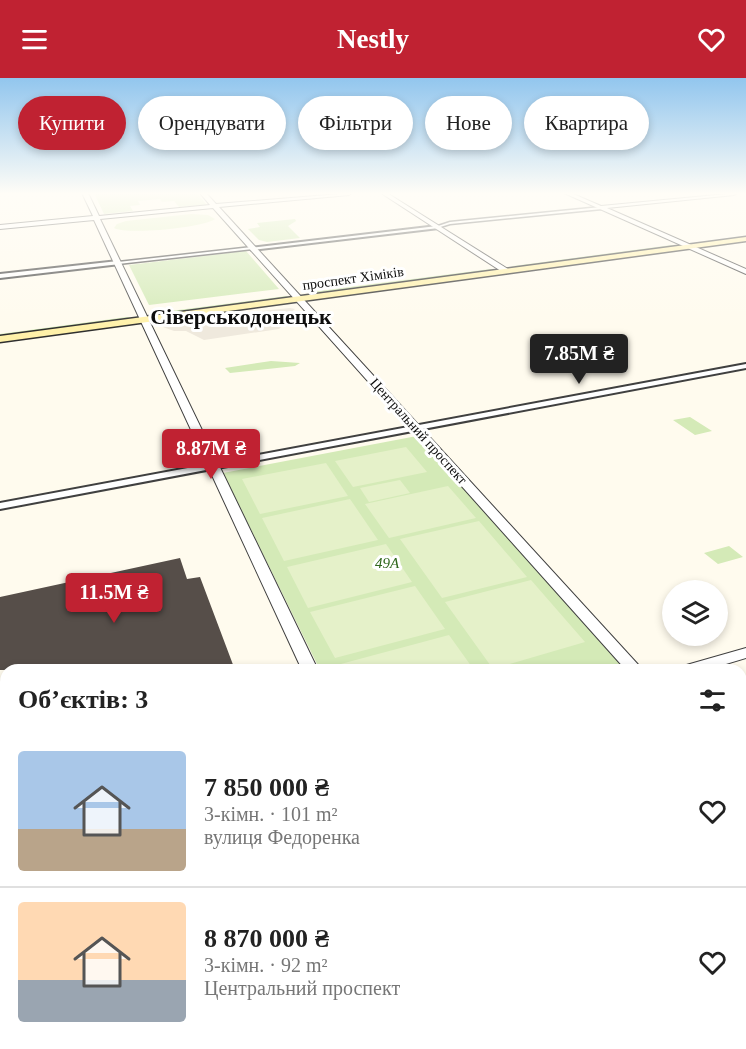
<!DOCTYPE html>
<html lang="uk">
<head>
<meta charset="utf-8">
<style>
	:root { --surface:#fff; --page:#f6f6f6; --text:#222; --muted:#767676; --line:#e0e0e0; --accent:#c02232 }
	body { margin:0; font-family:Georgia,serif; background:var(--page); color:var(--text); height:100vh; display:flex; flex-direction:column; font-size:22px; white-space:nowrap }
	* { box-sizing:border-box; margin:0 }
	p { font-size:20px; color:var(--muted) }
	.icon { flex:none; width:33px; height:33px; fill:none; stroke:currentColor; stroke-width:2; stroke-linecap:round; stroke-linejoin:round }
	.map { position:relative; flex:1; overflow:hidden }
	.sheet { position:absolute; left:0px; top:586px; width:747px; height:386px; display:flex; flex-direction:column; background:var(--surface); border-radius:18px 18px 0 0; box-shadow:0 3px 9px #0003 }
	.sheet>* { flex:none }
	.hud { position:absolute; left:18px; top:18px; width:711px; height:54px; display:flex; gap:12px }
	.fabs { position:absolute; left:662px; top:502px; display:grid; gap:12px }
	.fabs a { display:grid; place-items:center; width:66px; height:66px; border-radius:50%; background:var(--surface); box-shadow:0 3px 9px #0003; font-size:30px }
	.price { position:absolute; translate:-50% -51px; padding:0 14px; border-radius:6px; background:var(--accent); color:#fff; font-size:20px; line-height:39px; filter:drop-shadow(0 2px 3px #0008) }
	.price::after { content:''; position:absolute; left:50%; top:36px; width:18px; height:14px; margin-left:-9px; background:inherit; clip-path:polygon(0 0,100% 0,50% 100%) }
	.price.selected { background:#222; color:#fff }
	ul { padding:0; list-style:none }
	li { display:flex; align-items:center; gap:18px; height:150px; padding:0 18px }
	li+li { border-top:2px solid var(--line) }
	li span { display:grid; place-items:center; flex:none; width:168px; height:120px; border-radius:6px; color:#555 }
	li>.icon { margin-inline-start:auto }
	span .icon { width:72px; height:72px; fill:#fffc; stroke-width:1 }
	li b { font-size:26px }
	h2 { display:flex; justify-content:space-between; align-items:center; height:72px; padding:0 18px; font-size:26px }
	.tag { padding:0 21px; border-radius:27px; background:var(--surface); box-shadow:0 3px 9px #0003; font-size:21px; line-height:54px }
	.tag.selected { background:var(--accent); color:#fff }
	header { display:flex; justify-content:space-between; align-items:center; height:78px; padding:0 18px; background:var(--accent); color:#fff; font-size:27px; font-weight:700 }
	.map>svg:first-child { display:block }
	.green { fill:#d4eab7 }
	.pitch { fill:#e5f1c9 }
	.plaza { fill:#efe9dd }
	.building { fill:#564e49 }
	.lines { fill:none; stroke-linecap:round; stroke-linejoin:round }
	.pedestrian-casing { stroke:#404040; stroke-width:3 }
	.minor-casing { stroke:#404040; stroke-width:4 }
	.tertiary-casing { stroke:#404040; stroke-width:2 }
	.secondary-casing { stroke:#2f2f2f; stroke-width:3 }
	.pedestrian { fill:#fff; fill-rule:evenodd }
	.minor { fill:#fff; fill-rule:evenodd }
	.tertiary { fill:#fff; fill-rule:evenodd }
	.secondary { fill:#fff1a9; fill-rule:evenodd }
	.labels { text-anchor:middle; stroke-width:6; stroke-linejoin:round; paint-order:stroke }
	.far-street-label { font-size:14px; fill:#0d0d0d; stroke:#fff }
	.park-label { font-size:15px; font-style:italic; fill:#2f671c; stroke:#fff }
	.far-town-label { font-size:22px; font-weight:bold; fill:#0d0d0d; stroke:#fff }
</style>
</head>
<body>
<header><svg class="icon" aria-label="menu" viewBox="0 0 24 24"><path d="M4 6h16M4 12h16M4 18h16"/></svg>Nestly<svg class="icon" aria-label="heart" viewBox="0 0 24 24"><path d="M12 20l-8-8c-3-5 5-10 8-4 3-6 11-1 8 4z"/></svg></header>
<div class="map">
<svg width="746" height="971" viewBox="0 0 746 971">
	<rect width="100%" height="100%" fill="#fffbee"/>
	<!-- green -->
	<path class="green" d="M94,115H197L207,127L179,129L174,123L162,124L160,121L138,123L140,127L130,128L133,133L104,136Z
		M295,141L296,143L288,148L300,160L267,164L259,162L248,151L260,149L257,145Z
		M671,167L677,168L511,189L513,188Z
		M246,173L279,211L149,227L129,187Z
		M490,191L496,192L308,216L311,214Z
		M286,218L289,219L156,238L155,235Z
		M127,239L132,240L0,259V256Z
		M271,283L300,285L295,288L230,295L225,290Z
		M690,339L712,353L695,357L673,342Z
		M417,358L627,592H320L223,395Z
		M729,468L743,479L718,486L704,475Z
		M741,724L746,729V971H506L504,966H741Z"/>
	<!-- pitch -->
	<path class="pitch" d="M191,136L208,137L215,141C203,150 127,157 114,150L117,146L126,143Z
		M406,369L427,394L353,409L335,383Z
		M326,385L348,418L260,436L242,401Z
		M400,402L410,415L369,424L360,410Z
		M448,408L476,440L389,460L365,426Z
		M350,421L378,462L284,483L262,440Z
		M479,443L527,499L442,520L400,461Z
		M386,466L412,504L308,530L287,489Z
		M531,502L585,564L493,591L445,524Z
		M415,508L445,551L335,580L310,534Z
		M449,557L474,592H340L337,587Z"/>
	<!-- plaza -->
	<path class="plaza" d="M290,230L295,231L290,235L291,237L283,240L284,246L279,251L204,262L186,253H174L163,249L206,239Z"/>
	<!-- building -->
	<path class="building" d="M180,480L187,501L200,499L235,592H0V519Z"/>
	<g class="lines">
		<defs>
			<path id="pedestrian" d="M601,129L602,131L450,146L437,150L435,149L450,144Z
				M252,169L253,171L118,186L116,185L118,184Z"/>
			<path id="minor" d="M437,148L439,150L252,172L249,170Z
				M118,183L120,184V186L0,200V196Z
				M746,286V290L0,431V425Z"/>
			<path id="tertiary" d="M82,115H88L99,138L210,127L200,115H206L216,126L352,115L349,117L219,129L643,592H626L213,130L100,141L318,592H302L94,142L0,151V147L93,138Z
				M381,115H387L511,193L504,195Z
				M564,115H571L601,128L737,115L734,117L607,130L746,191V196Z
				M746,570V580L706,592H681L683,588Z
				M741,702L746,703V722L741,721Z
				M6,792V810L0,812V794Z
				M475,966H500L502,971H477Z"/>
			<path id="secondary" d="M746,159V163L0,264V258Z"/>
		</defs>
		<!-- pedestrian casing -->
		<use href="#pedestrian" class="pedestrian-casing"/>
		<!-- minor casing -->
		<use href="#minor" class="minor-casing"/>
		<!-- tertiary casing -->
		<use href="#tertiary" class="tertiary-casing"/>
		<!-- secondary casing -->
		<use href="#secondary" class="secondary-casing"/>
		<!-- pedestrian -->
		<use href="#pedestrian" class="pedestrian"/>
		<!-- minor -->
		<use href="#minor" class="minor"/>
		<!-- tertiary -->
		<use href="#tertiary" class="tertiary"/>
		<!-- secondary -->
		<use href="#secondary" class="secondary"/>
	</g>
	<!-- sky -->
	<linearGradient id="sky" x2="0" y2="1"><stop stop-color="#92c6ee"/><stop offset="0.46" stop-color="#fffdf7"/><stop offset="1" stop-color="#fffdf7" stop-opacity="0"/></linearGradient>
	<rect width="746" height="251" fill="url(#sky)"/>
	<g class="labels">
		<!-- far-street labels -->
		<g class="far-street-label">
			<text transform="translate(353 200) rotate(-8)" y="5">проспект Хіміків</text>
			<text transform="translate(419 353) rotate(48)" y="5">Центральний проспект</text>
		</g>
		<!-- park labels -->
		<g class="park-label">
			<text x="387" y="490">49А</text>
		</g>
		<!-- far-town labels -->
		<g class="far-town-label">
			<text x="241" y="246">Сіверськодонецьк</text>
		</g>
	</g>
</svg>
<div class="fabs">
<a><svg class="icon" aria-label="layers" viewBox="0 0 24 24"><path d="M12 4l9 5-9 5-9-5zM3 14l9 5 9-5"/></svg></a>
</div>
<b class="price selected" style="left:579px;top:307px">7.85M ₴</b>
<b class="price" style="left:211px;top:402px">8.87M ₴</b>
<b class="price" style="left:114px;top:546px">11.5M ₴</b>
<div class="hud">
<a class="tag selected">Купити</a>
<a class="tag">Орендувати</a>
<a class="tag">Фільтри</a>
<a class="tag">Нове</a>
<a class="tag">Квартира</a>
</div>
<section class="sheet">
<h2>Об’єктів: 3<svg class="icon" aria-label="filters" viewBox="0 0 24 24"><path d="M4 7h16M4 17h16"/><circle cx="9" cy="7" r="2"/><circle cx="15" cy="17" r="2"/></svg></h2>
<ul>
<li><span style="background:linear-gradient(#a9c7e8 65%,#b9a48a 0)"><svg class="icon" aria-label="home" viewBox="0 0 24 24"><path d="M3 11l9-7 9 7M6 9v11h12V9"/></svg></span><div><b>7 850 000 ₴</b><p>3-кімн. · 101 m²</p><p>вулиця Федоренка</p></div><svg class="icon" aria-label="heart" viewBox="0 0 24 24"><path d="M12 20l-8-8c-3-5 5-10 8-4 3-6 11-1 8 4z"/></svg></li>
<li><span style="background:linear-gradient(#ffd9b3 65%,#9aa5b1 0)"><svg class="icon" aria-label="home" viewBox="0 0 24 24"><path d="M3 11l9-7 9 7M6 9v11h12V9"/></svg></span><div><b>8 870 000 ₴</b><p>3-кімн. · 92 m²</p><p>Центральний проспект</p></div><svg class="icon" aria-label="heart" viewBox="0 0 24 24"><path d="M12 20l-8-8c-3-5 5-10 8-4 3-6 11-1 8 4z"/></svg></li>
</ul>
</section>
</div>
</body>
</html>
